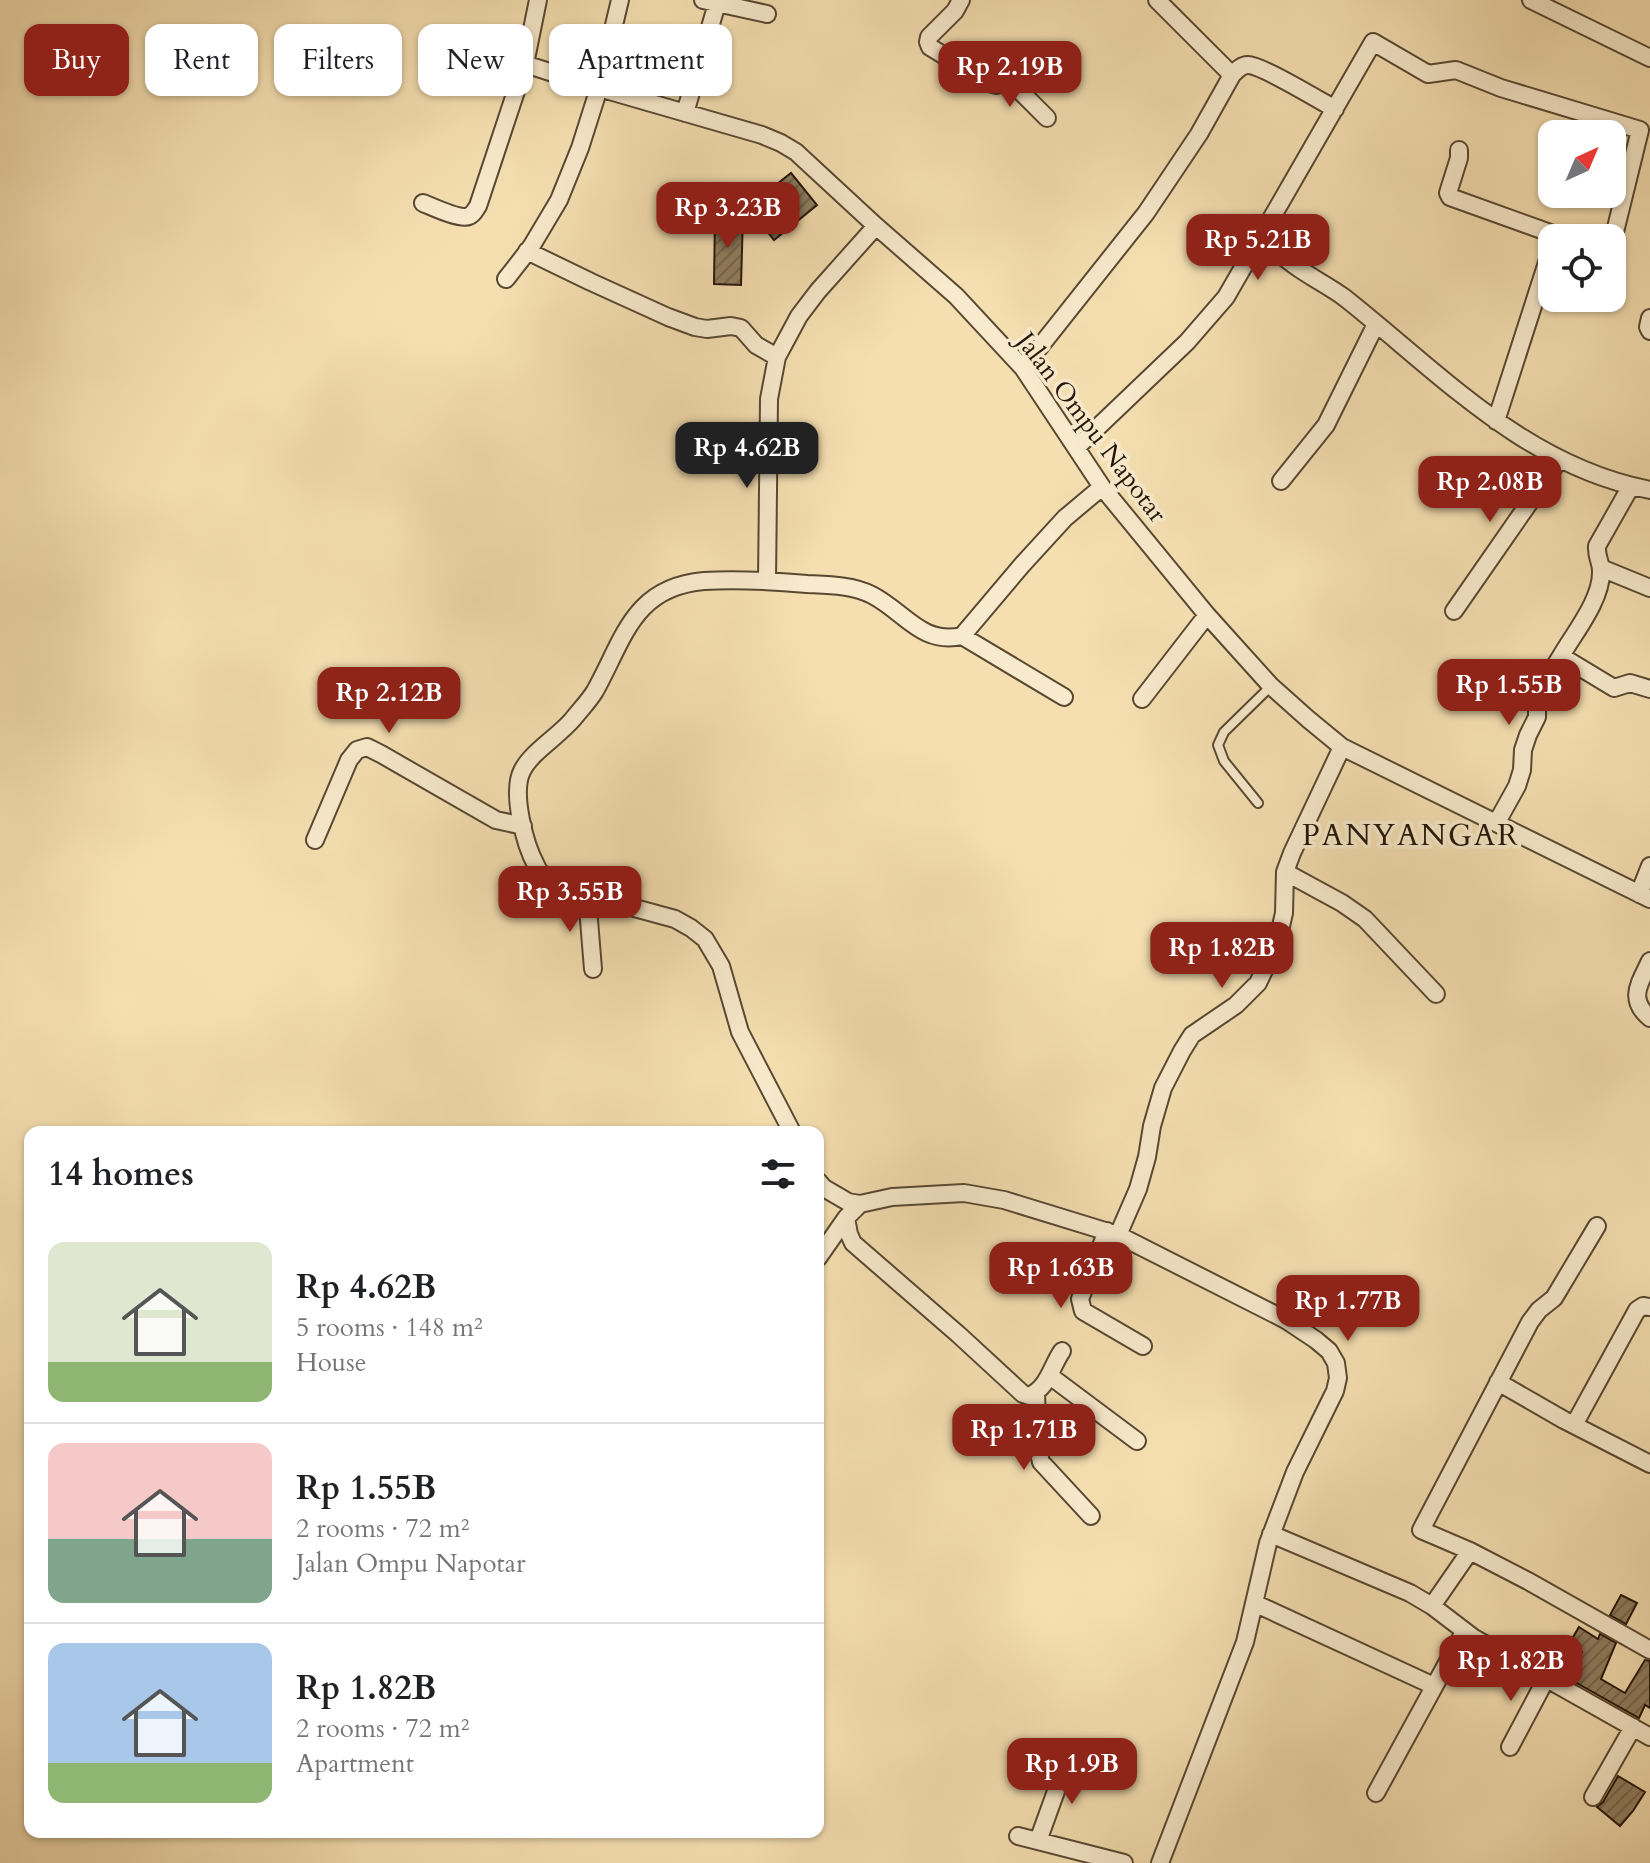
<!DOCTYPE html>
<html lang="en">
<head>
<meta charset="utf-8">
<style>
	:root { --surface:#fff; --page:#f6f6f6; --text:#202124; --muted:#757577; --line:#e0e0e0; --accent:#8f2418 }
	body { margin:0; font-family:Cardo,serif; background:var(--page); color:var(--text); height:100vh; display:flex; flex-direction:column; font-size:30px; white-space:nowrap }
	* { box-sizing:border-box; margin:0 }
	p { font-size:26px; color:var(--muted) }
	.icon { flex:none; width:44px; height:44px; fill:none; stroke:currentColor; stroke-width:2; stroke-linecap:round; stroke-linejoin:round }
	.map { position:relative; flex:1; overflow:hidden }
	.sheet { position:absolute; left:24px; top:1126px; width:800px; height:712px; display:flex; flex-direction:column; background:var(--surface); border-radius:16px; box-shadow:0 2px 6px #0004 }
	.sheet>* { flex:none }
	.guide { position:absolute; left:24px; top:24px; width:800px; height:72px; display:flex; gap:16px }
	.needle { width:52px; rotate:44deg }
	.fabs { position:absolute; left:1538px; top:120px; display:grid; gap:16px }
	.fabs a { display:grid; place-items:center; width:88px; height:88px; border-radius:16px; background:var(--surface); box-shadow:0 2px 6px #0004; font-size:40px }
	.price { position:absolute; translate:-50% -68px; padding:0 18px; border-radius:16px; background:var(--accent); color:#fff; font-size:26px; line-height:52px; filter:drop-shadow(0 2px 4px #0008) }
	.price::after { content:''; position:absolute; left:50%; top:48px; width:24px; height:18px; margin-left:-12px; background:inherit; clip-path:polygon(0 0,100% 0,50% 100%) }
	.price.on { background:#222; color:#fff }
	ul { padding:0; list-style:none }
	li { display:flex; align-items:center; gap:24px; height:200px; padding:0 24px }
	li+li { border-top:2px solid var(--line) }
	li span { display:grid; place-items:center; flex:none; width:224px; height:160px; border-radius:16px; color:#555 }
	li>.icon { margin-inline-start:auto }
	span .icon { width:96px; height:96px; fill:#fffc; stroke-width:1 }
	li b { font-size:34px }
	h2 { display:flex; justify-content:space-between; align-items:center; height:96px; padding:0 24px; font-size:34px }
	.chip { padding:0 28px; border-radius:16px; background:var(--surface); box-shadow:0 2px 6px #0004; font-size:28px; line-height:72px }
	.chip.on { background:var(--accent); color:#fff }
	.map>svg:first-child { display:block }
	.building { fill:url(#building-hatch); stroke:#231508; stroke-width:2 }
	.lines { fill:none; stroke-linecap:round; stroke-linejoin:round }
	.service-casing { stroke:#584832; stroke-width:12 }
	.minor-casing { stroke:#584832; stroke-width:20 }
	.service { stroke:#f8eacc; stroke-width:8 }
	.minor { stroke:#f8eacc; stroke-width:16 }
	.labels { text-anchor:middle; stroke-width:7; stroke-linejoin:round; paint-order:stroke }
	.street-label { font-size:26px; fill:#231508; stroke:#f8eacc }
	.quarter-label { font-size:30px; letter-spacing:2px; fill:#231508; stroke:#f8eacc }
</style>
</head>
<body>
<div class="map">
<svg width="1650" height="1863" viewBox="0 0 1650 1863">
	<defs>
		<pattern id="building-hatch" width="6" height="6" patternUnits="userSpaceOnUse" patternTransform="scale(2)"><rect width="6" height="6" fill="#907e60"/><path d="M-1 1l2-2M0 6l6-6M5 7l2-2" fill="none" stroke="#75664d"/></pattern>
	</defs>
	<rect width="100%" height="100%" fill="#f5dfb1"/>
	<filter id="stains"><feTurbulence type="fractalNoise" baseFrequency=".0025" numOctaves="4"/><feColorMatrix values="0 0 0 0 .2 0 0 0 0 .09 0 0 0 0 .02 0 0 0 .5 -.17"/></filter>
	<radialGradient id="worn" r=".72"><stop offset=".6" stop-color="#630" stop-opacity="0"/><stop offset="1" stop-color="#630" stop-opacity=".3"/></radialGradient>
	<!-- building -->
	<path class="building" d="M791,173L817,205L774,240L748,207Z
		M715,215L743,216L741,285L714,284Z
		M1621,1595L1637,1603L1626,1624L1610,1615Z
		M1579,1627L1598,1639L1600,1634L1616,1643L1601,1679L1625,1693L1645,1660L1650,1661V1708L1645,1705L1639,1718L1566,1677L1582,1652L1569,1644Z
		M1618,1776L1645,1792L1633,1811L1620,1826L1597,1807L1603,1802Z"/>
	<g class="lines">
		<defs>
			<path id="service" d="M1258,803L1224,761L1218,745L1224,732L1271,686"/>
			<path id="minor" d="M538,0L525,64L599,88L762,135L781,143L796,152L876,226L956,296L1023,368L1102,487L1207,615L1271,686L1308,719L1342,747L1650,899
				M703,0L767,14
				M961,0L955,11L929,37L928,42L930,47L989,83L996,85L1011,82L1047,118
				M1157,0L1232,75
				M1531,0L1650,58
				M685,113L718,0
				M1459,150V158L1448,193L1450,197L1564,238
				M423,203C433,207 460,220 469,216C474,214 475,210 478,206L525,64
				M1262,238C1272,247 1283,257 1294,265C1310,277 1329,286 1345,298C1441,374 1525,466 1650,490
				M527,251L591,282L668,317L695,327L707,329L731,326L741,328L756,345L777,357
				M506,279L531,247L559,200L580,148L599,88L620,0
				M1650,318L1648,327L1650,331
				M1023,368L1146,213L1199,134L1232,75C1236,71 1241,65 1248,65C1261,65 1319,100 1335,109
				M1496,421L1552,247
				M1077,447L1187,342L1226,297L1373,42L1428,74L1456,70L1501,88L1640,130L1612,244
				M1281,481L1326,425L1376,324
				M1631,486L1597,546C1596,556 1601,562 1601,571C1602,599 1575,632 1561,656L1614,688L1630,683L1650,689
				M1601,568L1650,588
				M767,581L769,399L777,357L799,316L818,291L876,226
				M1454,611L1559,460
				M962,636L1064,697
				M1142,699L1207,615
				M1497,822L1517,786L1522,770L1523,750L1528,735L1537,717V697L1540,690L1561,656
				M315,840L349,760L357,750L367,747L381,754L496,820L523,826
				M1285,872L1342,903L1365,919L1436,994
				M1639,894L1650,866
				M587,896L593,969
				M1650,961C1640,983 1627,999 1650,1018
				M792,1132L740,1032L721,966L705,939L691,928L675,919L550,885C545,878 539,873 536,865C525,845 511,793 522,771C531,752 559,736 573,719C580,710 589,701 595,691C624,639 633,587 704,581C738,579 773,581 807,584C828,585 853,585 872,595C905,612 921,645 962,636L1022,565L1065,518L1102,487
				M818,1181L824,1188L848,1202L860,1204L892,1197L964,1193L1004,1200L1118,1235L1286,1320L1316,1340L1329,1351L1336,1363L1338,1378L1335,1391L1295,1472L1268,1543L1245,1642L1160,1863
				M860,1204L846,1218L849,1234L853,1243L959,1335L1023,1394L1029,1396C1048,1388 1051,1367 1062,1351
				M1597,1226L1554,1298L1539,1310L1530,1322L1421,1530L1470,1551L1528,1581L1650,1650
				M1107,1231L1080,1299L1083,1311L1143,1346
				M1118,1235L1138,1189L1147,1157L1152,1126L1163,1088L1182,1051L1192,1035L1236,1005L1258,983L1269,960L1279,935L1284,913L1285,872L1292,853L1342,747
				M818,1258L846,1218
				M1050,1376L1137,1441
				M1498,1382L1564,1420L1650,1464
				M1036,1393L1038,1449L1041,1462L1091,1516
				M1574,1425L1637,1310L1643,1306L1650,1307
				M1271,1534L1410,1593L1432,1606L1474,1638L1650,1737
				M1254,1603L1434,1686
				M1432,1606L1470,1551
				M1510,1747L1546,1679
				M1376,1793L1464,1632
				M1593,1797L1633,1727
				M1018,1836L1124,1863
				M1038,1841L1068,1758"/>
		</defs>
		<!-- service casing -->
		<use href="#service" class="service-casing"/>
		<!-- minor casing -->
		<use href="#minor" class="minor-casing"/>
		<!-- service -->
		<use href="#service" class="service"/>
		<!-- minor -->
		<use href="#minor" class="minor"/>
	</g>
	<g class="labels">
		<!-- street labels -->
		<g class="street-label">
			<text transform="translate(1092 427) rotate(53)" y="9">Jalan Ompu Napotar</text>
		</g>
		<!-- quarter labels -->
		<g class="quarter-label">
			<text x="1411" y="845">PANYANGAR</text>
		</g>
	</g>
	<rect width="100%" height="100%" filter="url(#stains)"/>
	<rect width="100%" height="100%" fill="url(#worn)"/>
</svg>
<div class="fabs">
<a><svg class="needle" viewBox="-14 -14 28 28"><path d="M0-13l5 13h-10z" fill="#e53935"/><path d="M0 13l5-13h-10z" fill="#757577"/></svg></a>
<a><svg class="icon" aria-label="locate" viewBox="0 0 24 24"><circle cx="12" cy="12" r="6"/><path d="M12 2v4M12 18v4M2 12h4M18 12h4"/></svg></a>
</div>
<b class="price" style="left:1010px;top:109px">Rp 2.19B</b>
<b class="price" style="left:728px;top:250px">Rp 3.23B</b>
<b class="price" style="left:1258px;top:282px">Rp 5.21B</b>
<b class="price on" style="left:747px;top:490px">Rp 4.62B</b>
<b class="price" style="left:1490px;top:524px">Rp 2.08B</b>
<b class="price" style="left:1509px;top:727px">Rp 1.55B</b>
<b class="price" style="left:389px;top:735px">Rp 2.12B</b>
<b class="price" style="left:570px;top:934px">Rp 3.55B</b>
<b class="price" style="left:1222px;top:990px">Rp 1.82B</b>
<b class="price" style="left:1061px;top:1310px">Rp 1.63B</b>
<b class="price" style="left:1348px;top:1343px">Rp 1.77B</b>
<b class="price" style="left:1024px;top:1472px">Rp 1.71B</b>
<b class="price" style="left:1511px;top:1703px">Rp 1.82B</b>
<b class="price" style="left:1072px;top:1806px">Rp 1.9B</b>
<div class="guide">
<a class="chip on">Buy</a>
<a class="chip">Rent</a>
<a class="chip">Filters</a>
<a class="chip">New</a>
<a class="chip">Apartment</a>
</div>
<section class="sheet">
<h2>14 homes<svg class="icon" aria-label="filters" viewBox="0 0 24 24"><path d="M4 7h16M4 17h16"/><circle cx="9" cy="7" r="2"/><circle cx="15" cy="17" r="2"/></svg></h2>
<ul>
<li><span style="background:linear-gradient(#dfe7d0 75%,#8fb573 0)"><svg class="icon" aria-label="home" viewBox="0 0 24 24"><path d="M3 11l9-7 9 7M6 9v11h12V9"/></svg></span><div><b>Rp 4.62B</b><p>5 rooms · 148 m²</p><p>House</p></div></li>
<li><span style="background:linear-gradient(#f6c9c9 60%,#7fa58c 0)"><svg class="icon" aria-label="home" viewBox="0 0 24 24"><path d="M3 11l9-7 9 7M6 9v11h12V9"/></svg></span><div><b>Rp 1.55B</b><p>2 rooms · 72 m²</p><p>Jalan Ompu Napotar</p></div></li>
<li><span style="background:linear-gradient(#a9c7e8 75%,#8fb573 0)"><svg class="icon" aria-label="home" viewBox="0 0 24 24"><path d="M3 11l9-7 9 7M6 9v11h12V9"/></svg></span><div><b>Rp 1.82B</b><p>2 rooms · 72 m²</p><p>Apartment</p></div></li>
</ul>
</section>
</div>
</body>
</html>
